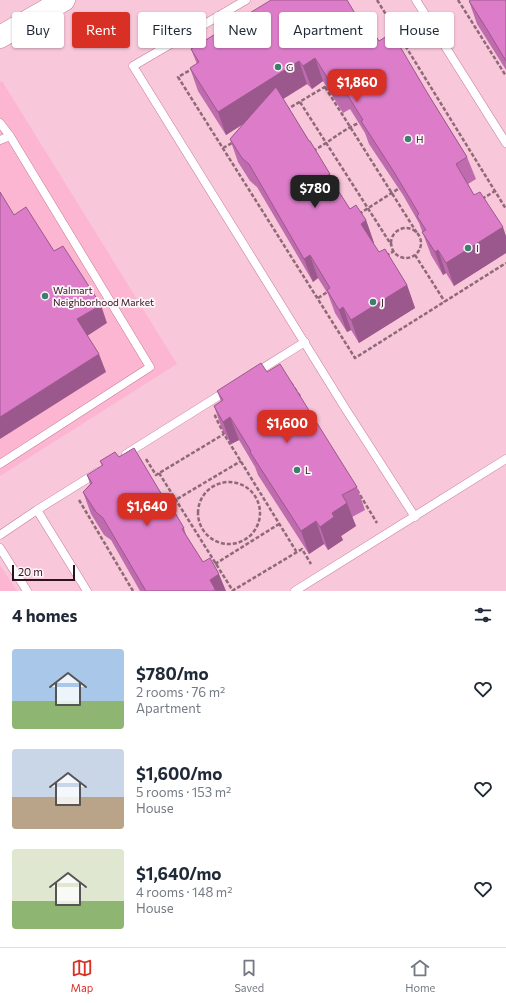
<!DOCTYPE html>
<html lang="en">
<head>
<meta charset="utf-8">
<style>
	:root { --surface:#fff; --page:#f2f2f3; --text:#1f2937; --muted:#747a83; --line:#e0e1e3; --accent:#d93025 }
	body { margin:0; font-family:Commissioner,sans-serif; background:var(--page); color:var(--text); height:100vh; display:flex; flex-direction:column; font-size:15px; white-space:nowrap }
	* { box-sizing:border-box; margin:0 }
	p { font-size:13px; color:var(--muted) }
	.icon { flex:none; width:22px; height:22px; fill:none; stroke:currentColor; stroke-width:2; stroke-linecap:round; stroke-linejoin:round }
	.map { position:relative; height:591px; overflow:hidden }
	.side { display:flex; flex-direction:column; background:var(--surface); flex:1 }
	.side>* { flex:none }
	.top-card { position:absolute; left:12px; top:12px; width:482px; height:36px; display:flex; gap:8px }
	.scale { position:absolute; left:12px; bottom:10px; width:63px; box-sizing:border-box; padding-left:4px; border:2px solid #2f121e; border-top:0; font-size:11px; line-height:14px; white-space:nowrap; color:#2f121e; -webkit-text-stroke:3px #fef5f8; paint-order:stroke }
	.price { position:absolute; translate:-50% -34px; padding:0 9px; border-radius:8px; background:var(--accent); color:#fff; font-size:13px; line-height:26px; filter:drop-shadow(0 1px 2px #0008) }
	.price::after { content:''; position:absolute; left:50%; top:24px; width:12px; height:9px; margin-left:-6px; background:inherit; clip-path:polygon(0 0,100% 0,50% 100%) }
	.price.on { background:#222; color:#fff }
	ul { padding:0; list-style:none }
	li { display:flex; align-items:center; gap:12px; height:100px; padding:0 12px }
	li span { display:grid; place-items:center; flex:none; width:112px; height:80px; border-radius:4px; color:#555 }
	li>.icon { margin-inline-start:auto }
	span .icon { width:48px; height:48px; fill:#fffc; stroke-width:1 }
	li b { font-size:17px }
	h2 { display:flex; justify-content:space-between; align-items:center; height:48px; padding:0 12px; font-size:17px }
	.tag { padding:0 14px; border-radius:4px; background:var(--surface); box-shadow:0 1px 3px #0004; font-size:14px; line-height:36px }
	.tag.on { background:var(--accent); color:#fff }
	.tab-bar { display:flex; justify-content:space-around; align-items:center; height:56px; border-top:1px solid var(--line); background:var(--surface); font-size:11px; color:var(--muted) }
	.tab-bar a { display:grid; justify-items:center; gap:2px }
	.tab-bar .on { color:var(--accent) }
	.map>svg:first-child { display:block }
	.built { fill:#fdb6d1 }
	.lines { fill:none; stroke-linecap:round; stroke-linejoin:round }
	.lane-casing { stroke:#c57a98; stroke-width:9 }
	.secondary-casing { stroke:#c57a98; stroke-width:23 }
	.path { stroke:#8f6978; stroke-width:2.5; stroke-dasharray:4 2; stroke-linecap:butt }
	.lane { stroke:#fff; stroke-width:8 }
	.secondary { stroke:#fff; stroke-width:22 }
	.wall { fill:#be6cae }
	.shaded-wall { fill:#9b588d }
	.building { fill:#dd7dca; stroke:#9b588d }
	.poi-dot { fill:#3d7e6d; stroke:#fef5f8; stroke-width:1.5 }
	.labels { text-anchor:middle; stroke-width:3.5; stroke-linejoin:round; paint-order:stroke }
	.poi-label { font-size:10px; fill:#2f121e; stroke:#fef5f8; text-anchor:start }
</style>
</head>
<body>
<div class="map">
<svg width="506" height="591" viewBox="0 0 506 591">
	<rect width="100%" height="100%" fill="#f8c7d9"/>
	<!-- built -->
	<path class="built" d="M2,81L177,364L0,476V82Z
		M0,565L17,591H0Z"/>
	<g class="lines">
		<defs>
			<path id="lane" d="M246,0L133,66L345,408L415,517
				M416,0L506,143
				M0,123L10,136L0,140
				M255,373L305,342
				M126,454L228,390
				M0,464L150,367L10,136
				M0,535L37,510
				M0,548L27,591
				M87,591L37,510L98,472
				M295,591L506,459"/>
			<path id="secondary" d="M0,37L64,0"/>
		</defs>
		<!-- lane casing -->
		<use href="#lane" class="lane-casing"/>
		<!-- secondary casing -->
		<use href="#secondary" class="secondary-casing"/>
		<!-- path -->
		<path class="path" d="M377,0L506,209
			M458,0L506,76
			M194,68L178,77L355,358L506,263
			M325,87L417,233
			M300,102L392,246
			M286,110L328,85
			M223,148L234,142
			M313,151C328,143 342,130 359,123
			M482,199L495,191
			M359,214L398,189
			M391 243a15 15 0 1 1 30 0a15 15 0 1 1-30 0Z
			M415,255L445,302
			M386,256L394,251
			M318,298L329,291
			M291,383L301,398
			M216,415L215,416L224,434L296,551
			M146,459L156,475L224,434
			M159,473L233,591
			M198 513a31 31 0 1 1 62 0a31 31 0 1 1-62 0Z
			M357,490L377,523
			M79,500L133,591
			M167,505L241,461
			M215,564L279,524
			M232,591L302,549L311,564"/>
		<!-- lane -->
		<use href="#lane" class="lane"/>
		<!-- secondary -->
		<use href="#secondary" class="secondary"/>
	</g>
	<!-- wall -->
	<path class="wall" d="M506,0V70L477,24L469,1Z
		M368,35L379,41L428,94L467,157L476,179L468,184L474,195L506,236V253L454,286L446,273L443,275L431,255L419,223L403,195L369,144L365,133L350,109L343,113L323,81L312,89L307,84L283,99L330,174L332,182L350,209L366,220L374,243L373,244L379,252L407,285L415,308L359,343L351,330L347,332L335,313L328,294L318,278L313,282L257,187L250,181L238,162L230,139L243,124L226,135L198,91L190,68L197,64L191,49Z
		M267,372L357,487L365,510L352,517L356,526L341,536L343,540L328,550L324,544L309,554L258,475L255,467L239,440L231,444L222,429L214,406L221,401L217,391Z
		M119,457L162,495L184,528L186,535L203,562L226,591H140L111,540L104,535L91,514L83,492L90,484L87,475L102,466L100,461Z"/>
	<!-- shaded-wall -->
	<path class="shaded-wall" d="M315,58L323,81L312,89L303,66Z
		M299,61L307,84L226,135L218,112Z
		M366,220L374,243L369,246L361,224Z
		M503,227L506,236V253L454,286L446,263Z
		M438,250L446,273L443,275L435,252Z
		M310,255L318,278L313,282L304,259Z
		M407,285L415,308L359,343L351,320Z
		M101,305L107,323L84,338L77,319Z
		M343,307L351,330L347,332L339,310Z
		M99,354L106,372L0,439V417Z
		M230,417L239,440L231,444L223,422Z
		M347,503L356,526L341,536L343,540L328,550L320,527L332,513Z
		M316,521L324,544L309,554L301,531Z
		M219,574L226,591H216L210,580Z"/>
	<!-- building -->
	<path class="building" d="M271,0H347L368,35L373,32L379,41L392,33L428,94L467,157L456,164L474,195L480,192L503,227L446,263L438,250L435,252L422,232L426,230L417,216L419,214L394,172L361,121L363,120L342,86L335,90L315,58L303,66L299,61L218,112L190,68L199,62L191,49Z
		M471,0H506V61L488,31L469,1Z
		M276,87L309,141H310L330,174L328,175L350,209L356,205L366,220L361,224L379,252L385,249L407,285L351,320L343,307L339,310L327,290L330,288L310,255L304,259L249,164L242,158L230,139Z
		M0,192L14,215L26,207L54,251L63,246L101,305L77,319L99,354L0,417Z
		M261,363L267,372L280,364L357,487L342,495L347,503L332,513L334,517L320,527L316,521L301,531L250,452L251,451L230,417L223,422L214,406L223,400L217,391Z
		M134,448L162,495L164,494L184,528L182,529L203,562L210,558L219,574L210,580L215,589L213,591H146L103,518L96,512L83,492L92,483L87,475L103,465L100,461L115,452L119,457Z"/>
	<!-- markers -->
	<g class="poi-dot">
		<circle cx="278" cy="67" r="4"/>
		<circle cx="408" cy="139" r="4"/>
		<circle cx="468" cy="248" r="4"/>
		<circle cx="45" cy="296" r="4"/>
		<circle cx="373" cy="302" r="4"/>
		<circle cx="297" cy="470" r="4"/>
	</g>
	<g class="labels">
		<!-- poi labels -->
		<g class="poi-label">
			<text x="286" y="71">G</text>
			<text x="416" y="143">H</text>
			<text x="476" y="252">I</text>
			<text x="53" y="294">Walmart<tspan x="53" dy="12">Neighborhood Market</tspan></text>
			<text x="381" y="306">J</text>
			<text x="305" y="474">L</text>
		</g>
	</g>
</svg>
<div class="scale">20 m</div>
<b class="price" style="left:357px;top:103px">$1,860</b>
<b class="price on" style="left:315px;top:209px">$780</b>
<b class="price" style="left:287px;top:444px">$1,600</b>
<b class="price" style="left:147px;top:527px">$1,640</b>
<div class="top-card">
<a class="tag">Buy</a>
<a class="tag on">Rent</a>
<a class="tag">Filters</a>
<a class="tag">New</a>
<a class="tag">Apartment</a>
<a class="tag">House</a>
</div>
</div>
<section class="side">
<h2>4 homes<svg class="icon" aria-label="filters" viewBox="0 0 24 24"><path d="M4 7h16M4 17h16"/><circle cx="9" cy="7" r="2"/><circle cx="15" cy="17" r="2"/></svg></h2>
<ul>
<li><span style="background:linear-gradient(#a9c7e8 65%,#8fb573 0)"><svg class="icon" aria-label="home" viewBox="0 0 24 24"><path d="M3 11l9-7 9 7M6 9v11h12V9"/></svg></span><div><b>$780/mo</b><p>2 rooms · 76 m²</p><p>Apartment</p></div><svg class="icon" aria-label="heart" viewBox="0 0 24 24"><path d="M12 20l-8-8c-3-5 5-10 8-4 3-6 11-1 8 4z"/></svg></li>
<li><span style="background:linear-gradient(#c9d6e8 60%,#b9a48a 0)"><svg class="icon" aria-label="home" viewBox="0 0 24 24"><path d="M3 11l9-7 9 7M6 9v11h12V9"/></svg></span><div><b>$1,600/mo</b><p>5 rooms · 153 m²</p><p>House</p></div><svg class="icon" aria-label="heart" viewBox="0 0 24 24"><path d="M12 20l-8-8c-3-5 5-10 8-4 3-6 11-1 8 4z"/></svg></li>
<li><span style="background:linear-gradient(#dfe7d0 65%,#8fb573 0)"><svg class="icon" aria-label="home" viewBox="0 0 24 24"><path d="M3 11l9-7 9 7M6 9v11h12V9"/></svg></span><div><b>$1,640/mo</b><p>4 rooms · 148 m²</p><p>House</p></div><svg class="icon" aria-label="heart" viewBox="0 0 24 24"><path d="M12 20l-8-8c-3-5 5-10 8-4 3-6 11-1 8 4z"/></svg></li>
</ul>
</section>
<nav class="tab-bar">
<a class="on"><svg class="icon" aria-label="map" viewBox="0 0 24 24"><path d="M3 6l6-2 6 2 6-2v14l-6 2-6-2-6 2zM9 4v14M15 6v14"/></svg>Map</a>
<a><svg class="icon" aria-label="saved" viewBox="0 0 24 24"><path d="M7 4h10v16l-5-4-5 4z"/></svg>Saved</a>
<a><svg class="icon" aria-label="home" viewBox="0 0 24 24"><path d="M3 11l9-7 9 7M6 9v11h12V9"/></svg>Home</a>
</nav>
</body>
</html>
